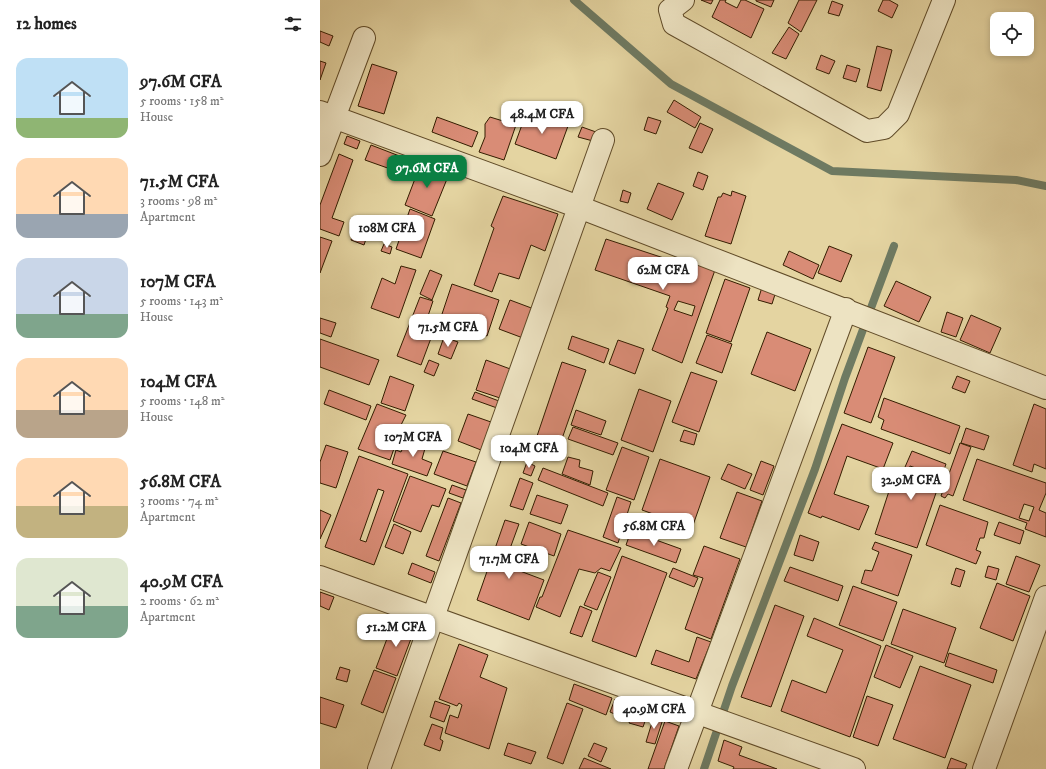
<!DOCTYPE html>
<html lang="en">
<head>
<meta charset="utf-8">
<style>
	:root { --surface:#fff; --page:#f2f2f2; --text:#222; --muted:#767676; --accent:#0b8043 }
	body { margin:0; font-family:"IM FELL DW Pica",serif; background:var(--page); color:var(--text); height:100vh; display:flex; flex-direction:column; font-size:15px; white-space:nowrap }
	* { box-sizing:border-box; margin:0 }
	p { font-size:13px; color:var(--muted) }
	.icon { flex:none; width:22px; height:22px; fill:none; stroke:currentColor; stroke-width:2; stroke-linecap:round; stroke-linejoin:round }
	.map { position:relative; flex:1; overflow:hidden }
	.panel { display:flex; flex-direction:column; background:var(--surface); width:320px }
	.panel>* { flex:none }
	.tools { position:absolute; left:670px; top:12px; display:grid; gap:8px }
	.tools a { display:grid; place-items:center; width:44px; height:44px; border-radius:8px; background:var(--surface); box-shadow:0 2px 6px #0003; font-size:20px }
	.price { position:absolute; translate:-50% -34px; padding:0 9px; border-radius:8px; background:#fff; color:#222; font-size:13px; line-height:26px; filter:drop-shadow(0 1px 2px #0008) }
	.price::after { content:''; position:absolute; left:50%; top:24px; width:12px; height:9px; margin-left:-6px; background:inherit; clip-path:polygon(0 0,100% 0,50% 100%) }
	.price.selected { background:var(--accent); color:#fff }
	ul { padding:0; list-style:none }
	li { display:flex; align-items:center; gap:12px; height:100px; padding:0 16px }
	li span { display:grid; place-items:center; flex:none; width:112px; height:80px; border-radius:12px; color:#555 }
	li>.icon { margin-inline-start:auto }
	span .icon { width:48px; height:48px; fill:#fffc; stroke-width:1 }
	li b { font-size:17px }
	h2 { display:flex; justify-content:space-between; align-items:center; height:48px; padding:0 16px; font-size:17px }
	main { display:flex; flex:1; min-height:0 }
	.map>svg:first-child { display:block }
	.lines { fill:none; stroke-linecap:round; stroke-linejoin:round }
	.stream { stroke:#6e7a62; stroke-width:8 }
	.building { fill:#d98c76; stroke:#341d00; fill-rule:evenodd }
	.minor-casing { stroke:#604b28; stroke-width:24 }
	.minor { stroke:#ede3c2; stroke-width:22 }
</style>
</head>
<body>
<main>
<section class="panel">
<h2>12 homes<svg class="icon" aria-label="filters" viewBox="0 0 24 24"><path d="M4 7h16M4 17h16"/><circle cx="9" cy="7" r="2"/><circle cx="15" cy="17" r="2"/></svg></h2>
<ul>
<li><span style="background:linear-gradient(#bfe0f5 75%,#8fb573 0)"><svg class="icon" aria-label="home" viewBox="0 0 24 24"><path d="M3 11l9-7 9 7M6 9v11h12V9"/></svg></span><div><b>97.6M CFA</b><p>5 rooms · 158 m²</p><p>House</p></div></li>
<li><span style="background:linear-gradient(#ffd9b3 70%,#9aa5b1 0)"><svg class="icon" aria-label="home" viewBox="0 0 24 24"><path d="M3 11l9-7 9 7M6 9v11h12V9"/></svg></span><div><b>71.5M CFA</b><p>3 rooms · 98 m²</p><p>Apartment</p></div></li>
<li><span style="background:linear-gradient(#c9d6e8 70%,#7fa58c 0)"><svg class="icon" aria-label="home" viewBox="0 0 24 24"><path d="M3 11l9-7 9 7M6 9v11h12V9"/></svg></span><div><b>107M CFA</b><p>5 rooms · 143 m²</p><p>House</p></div></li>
<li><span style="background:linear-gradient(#ffd9b3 65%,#b9a48a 0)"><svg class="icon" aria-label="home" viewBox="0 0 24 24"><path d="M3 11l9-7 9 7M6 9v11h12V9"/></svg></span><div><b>104M CFA</b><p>5 rooms · 148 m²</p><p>House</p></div></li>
<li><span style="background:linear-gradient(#ffd9b3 60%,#c2b280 0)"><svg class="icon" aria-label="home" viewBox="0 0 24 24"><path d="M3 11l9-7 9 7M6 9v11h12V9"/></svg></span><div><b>56.8M CFA</b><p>3 rooms · 74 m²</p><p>Apartment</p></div></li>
<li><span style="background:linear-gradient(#dfe7d0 60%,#7fa58c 0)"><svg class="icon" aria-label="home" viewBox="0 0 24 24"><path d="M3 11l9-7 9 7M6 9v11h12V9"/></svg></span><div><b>40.9M CFA</b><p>2 rooms · 62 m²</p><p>Apartment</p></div></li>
</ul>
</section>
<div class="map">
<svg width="726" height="769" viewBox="0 0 726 769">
	<rect width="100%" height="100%" fill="#e4d4a1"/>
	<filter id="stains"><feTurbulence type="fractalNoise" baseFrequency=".005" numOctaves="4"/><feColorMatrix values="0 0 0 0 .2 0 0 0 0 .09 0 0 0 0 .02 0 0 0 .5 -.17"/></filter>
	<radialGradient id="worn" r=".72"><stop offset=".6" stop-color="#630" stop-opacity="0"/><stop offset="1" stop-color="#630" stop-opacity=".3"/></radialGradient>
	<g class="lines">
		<!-- stream -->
		<path class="stream" d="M254,0L351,84L512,171L696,180L726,186
			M384,769L412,686L495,469L525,378L574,246"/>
	</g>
	<!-- building -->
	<path class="building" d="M381,0H393L391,4Z
		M400,0H406L405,2L417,8L421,0H425L444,9L431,38L392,17Z
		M436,0H454L451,7L436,1Z
		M479,0H497L481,32L468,23Z
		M563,0H569L578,5L572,18L558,11Z
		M512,1L523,5L519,16L508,13Z
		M469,27L479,34L466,59L452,53Z
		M0,31L13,36L9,46L0,42Z
		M557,46L572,50L561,91L547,87Z
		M501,55L515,61L509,74L496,69Z
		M0,61L6,63L0,80Z
		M52,64L77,72L64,114L38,106Z
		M527,65L540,69L536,82L523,78Z
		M354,100L381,117L375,128L347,112Z
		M207,111L248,126L236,159L195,144Z
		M117,117L158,132L152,147L112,132Z
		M170,117L196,125L184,160L159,152L165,137V124Z
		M328,117L341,121L336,134L324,130Z
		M380,123L393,129L382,153L369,148Z
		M262,127L276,132L273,141L258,137Z
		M27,136L40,141L37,149L24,144Z
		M51,145L82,157L76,171L45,160Z
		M19,154L33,160L12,218L24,222L19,236L0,229V205Z
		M101,163L129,174L112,216L85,205Z
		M378,172L388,176L383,190L373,186Z
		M338,183L364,193L352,220L327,209Z
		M303,190L311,193L308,203L300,201Z
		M412,191L426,196L411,244L385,236L398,197H401L403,193L411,196Z
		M183,196L238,214L225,251L211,245L199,279L179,273L172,292L154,285L174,228L171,226Z
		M90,209L115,219L101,258L76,249Z
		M34,228L48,233L44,245L31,240Z
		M0,237L12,241L0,273Z
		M286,239L362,264L365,259L395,270L362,363L332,350L348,308L346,307L350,296L275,270ZM347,261L356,264L351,280L342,278ZM358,301L375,306L372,316L354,310Z
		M64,244L72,247L70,254L61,251Z
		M509,246L532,255L521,282L498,273Z
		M469,251L499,265L493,279L463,265Z
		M81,266L96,270L79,318L51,308L62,278L75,284Z
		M110,270L122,275L112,300L100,294Z
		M405,279L430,288L411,342L386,333Z
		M576,281L611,297L599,322L564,306Z
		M132,284L179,300L167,336L149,330L148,336L141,337L131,333L128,328L130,323L120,320Z
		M443,284L457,288L452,304L438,300Z
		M100,297L113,301L107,319L117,322L101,365L77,356Z
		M190,300L214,309L203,338L179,329Z
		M627,312L643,318L636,337L621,332Z
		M651,315L681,328L670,353L640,340Z
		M0,318L16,323L11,337L0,333Z
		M447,332L491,349L475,391L431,374Z
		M387,335L412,344L402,373L376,363Z
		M252,336L289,349L284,363L248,349Z
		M124,337L138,342L131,359L118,354Z
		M0,339L59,360L49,385L0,367Z
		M298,340L324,349L315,374L289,364Z
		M548,347L575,357L551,423L524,413Z
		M109,360L119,364L114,376L104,372Z
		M166,360L193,370L183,399L156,390Z
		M242,362L266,370L237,453L214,445Z
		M371,372L397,381L379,432L352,422Z
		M70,376L94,385L85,411L61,403Z
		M637,376L650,381L645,393L632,388Z
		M319,389L351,401L333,452L301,440Z
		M9,390L51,406L46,420L4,404Z
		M155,392L179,401L177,408L152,399Z
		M564,398L640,426L630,454L561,429L564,420L558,417Z
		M57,404L86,415L74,439L77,440L70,460L38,449Z
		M714,404L726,409V469L714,464L712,472L693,465Z
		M256,410L286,421L281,435L251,425Z
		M148,414L171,422L161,450L138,441Z
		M522,424L573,443L563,469L527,456L514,494L549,506L539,530L502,516L501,518L488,513Z
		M253,427L298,443L293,455L248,439Z
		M646,428L669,436L664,450L641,443Z
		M364,430L377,434L374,445L360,441Z
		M87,438L106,445L102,459L112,463L107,476L72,464L76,450L81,452Z
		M640,443L651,447L633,496L628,494L625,498L621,496Z
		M6,445L28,452L16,488L0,483V462Z
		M302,447L329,457L314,500L286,490Z
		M123,451L156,462L147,486L114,474Z
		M592,451L626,464L597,548L555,534L570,488L575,490ZM590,466L601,470L596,486L585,482Z
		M39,456L88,474L54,565L5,547ZM58,489L64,491L46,542L40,540Z
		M248,457L260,460L259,467L273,471L270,485L242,474Z
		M340,459L390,477L372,528L322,510Z
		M657,459L726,483V493L719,510L726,513V537L705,529L707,523L643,500ZM704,504L714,507L709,521L699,518Z
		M441,461L454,466L443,495L430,490Z
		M207,462L215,466L211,476L203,473Z
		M408,464L432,474L425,489L401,479Z
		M223,468L288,493L283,506L218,480Z
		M90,476L126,489L119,507L112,505L101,532L73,521Z
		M200,478L213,483L203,510L190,506Z
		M132,485L146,490L143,498L129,493Z
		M417,492L442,501L426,547L400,538Z
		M217,495L248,505L241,524L210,514Z
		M297,497L311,502L298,543L283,537Z
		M128,498L141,503L119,561L106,556Z
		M620,505L668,522L664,538H660L656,550L661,552L656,564L606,545Z
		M0,510L11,515L0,539Z
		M185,520L199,524L184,565L224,580L209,620L157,600Z
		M209,522L241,534L234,556L201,544Z
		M679,522L704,531L700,544L674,535Z
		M74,524L91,532L83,554L65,547Z
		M248,530L301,548L290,571L281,568L275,573L259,569L240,617L216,607L220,597H222Z
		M311,531L361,549L356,563L306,545Z
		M480,535L499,542L493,561L474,555Z
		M555,542L592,555L578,596L541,583L545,570L552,571L559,552L552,549Z
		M384,546L420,559L391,639L365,629L383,578L373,575Z
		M302,556L347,573L316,657L272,641Z
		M696,556L720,565L709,592L686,584Z
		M92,563L115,572L111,583L88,574Z
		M668,566L679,569L676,580L665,577Z
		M470,567L523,586L518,601L464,581Z
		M353,568L378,578L374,587L349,577Z
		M636,568L645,571L640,587L631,584Z
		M278,572L291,577L277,610L264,605Z
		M677,583L710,596L693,641L660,628Z
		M533,586L577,602L563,641L519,625Z
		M0,592L14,597L9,610L0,606Z
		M455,605L484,616L451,707L421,697Z
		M260,606L272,611L262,637L250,633Z
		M583,609L636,628L624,663L571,644Z
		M494,618L561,646L530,737L461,711L472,680L506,693L523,650L487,636Z
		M74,620L95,628L77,676L56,668Z
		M377,637L391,642L376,679L331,664L336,650L369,662Z
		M139,644L168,655L160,677L187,688L169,749L125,733L130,715L138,718L142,705L139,703L137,706L119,699Z
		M566,645L593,656L580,688L554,677Z
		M629,653L677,670L673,683L625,666Z
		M600,666L651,685L625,758L573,739Z
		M20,667L30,670L27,682L16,679Z
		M54,670L76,678L63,713L41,704Z
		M254,684L292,698L286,715L249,700Z
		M547,696L573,705L558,746L533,737Z
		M0,697L24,705L16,728L0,723Z
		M295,699L304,703L299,716L290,712Z
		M115,701L130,706L124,722L110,717Z
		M247,703L263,709L243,764L227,758Z
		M314,708L328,713L323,727L309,723Z
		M334,716L343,719L335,744L326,742Z
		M345,721L359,726L344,769H328Z
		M112,724L123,728L120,739L123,741L120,751L104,745Z
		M404,740L422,747L419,755L457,769H413L414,767L398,761Z
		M188,743L216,752L211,764L184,755Z
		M274,743L287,748L281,762L268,756Z
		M264,758L291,769H259Z
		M631,758L647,764L645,769H627Z"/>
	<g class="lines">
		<defs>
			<path id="minor" d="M363,0L350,10L354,24L547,131L564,128L578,114L624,0
				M0,112L259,207L726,388
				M0,155L44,38
				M0,577L534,769
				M59,769L283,140
				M356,769L526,309
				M664,769L726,597"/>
		</defs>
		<!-- minor casing -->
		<use href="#minor" class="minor-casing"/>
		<!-- minor -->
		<use href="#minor" class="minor"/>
	</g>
	<rect width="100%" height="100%" filter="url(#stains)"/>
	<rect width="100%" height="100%" fill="url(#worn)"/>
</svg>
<div class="tools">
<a><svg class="icon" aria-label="locate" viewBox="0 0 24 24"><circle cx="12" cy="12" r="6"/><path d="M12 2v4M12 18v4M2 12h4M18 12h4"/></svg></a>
</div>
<b class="price" style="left:222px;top:135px">48.4M CFA</b>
<b class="price selected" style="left:107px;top:189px">97.6M CFA</b>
<b class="price" style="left:67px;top:249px">108M CFA</b>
<b class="price" style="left:343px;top:291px">62M CFA</b>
<b class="price" style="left:128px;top:348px">71.5M CFA</b>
<b class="price" style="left:93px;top:458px">107M CFA</b>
<b class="price" style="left:209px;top:469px">104M CFA</b>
<b class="price" style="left:591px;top:501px">32.9M CFA</b>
<b class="price" style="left:334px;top:547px">56.8M CFA</b>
<b class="price" style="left:189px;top:580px">71.7M CFA</b>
<b class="price" style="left:76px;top:648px">51.2M CFA</b>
<b class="price" style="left:334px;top:730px">40.9M CFA</b>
</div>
</main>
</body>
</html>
